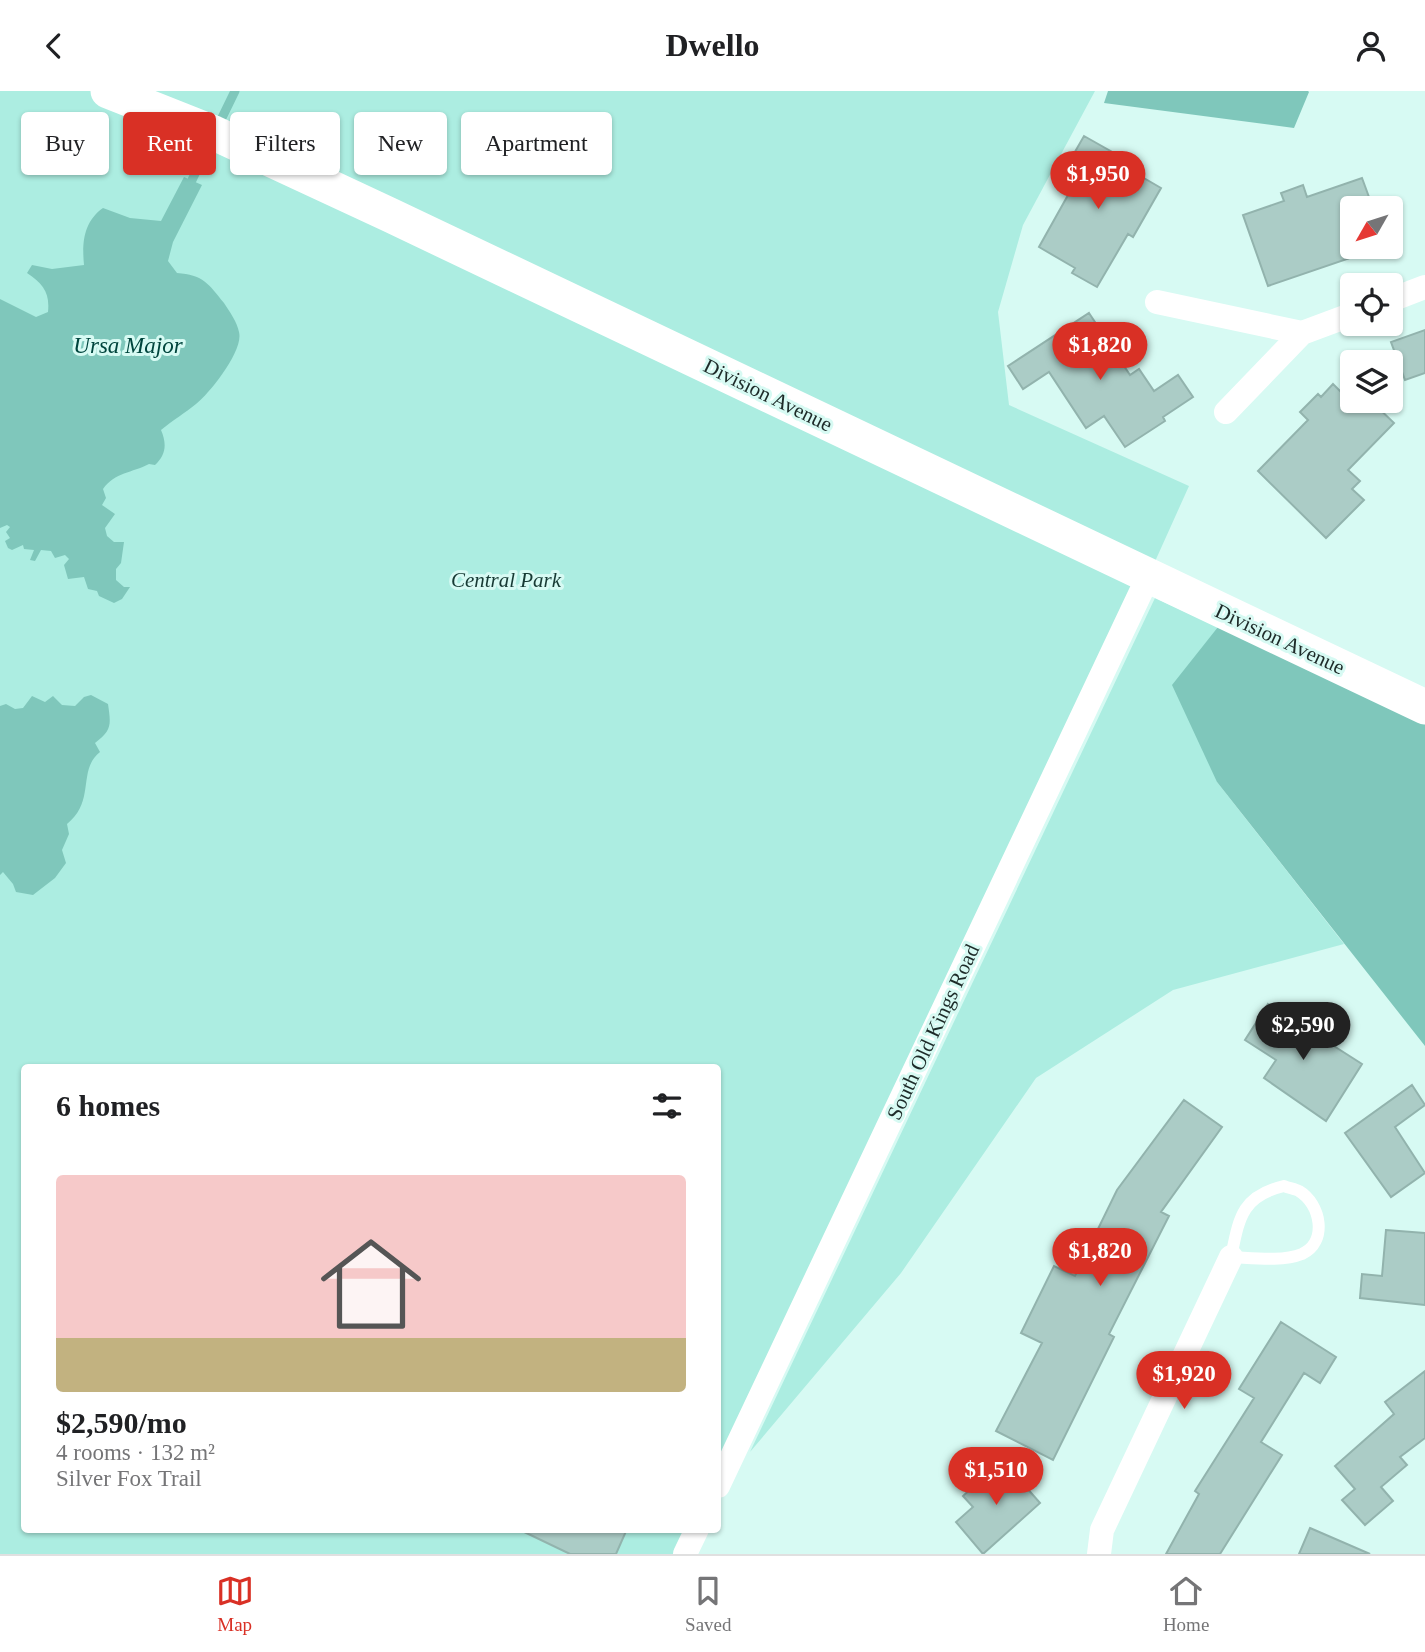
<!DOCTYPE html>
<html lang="en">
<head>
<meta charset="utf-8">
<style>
	:root { --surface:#fff; --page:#f6f6f6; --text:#202124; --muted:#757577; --line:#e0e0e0; --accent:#d93025 }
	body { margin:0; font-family:"Times New Roman",serif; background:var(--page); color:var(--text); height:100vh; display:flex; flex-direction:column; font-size:26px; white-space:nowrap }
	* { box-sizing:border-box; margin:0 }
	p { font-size:23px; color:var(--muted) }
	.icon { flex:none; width:38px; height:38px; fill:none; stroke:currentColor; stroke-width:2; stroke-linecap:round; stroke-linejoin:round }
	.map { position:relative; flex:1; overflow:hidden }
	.panel { position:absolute; left:21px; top:973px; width:700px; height:469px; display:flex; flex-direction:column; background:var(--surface); border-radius:7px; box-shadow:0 2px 5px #0004 }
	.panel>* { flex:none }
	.banner { position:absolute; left:21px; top:21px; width:700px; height:63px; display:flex; gap:14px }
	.needle { width:46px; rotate:231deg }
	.tools { position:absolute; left:1340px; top:105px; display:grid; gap:14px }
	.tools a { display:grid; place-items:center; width:63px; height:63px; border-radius:7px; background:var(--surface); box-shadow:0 2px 5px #0004; font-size:35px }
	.price { position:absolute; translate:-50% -60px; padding:0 16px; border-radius:24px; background:var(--accent); color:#fff; font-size:23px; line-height:46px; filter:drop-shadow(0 2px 4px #0008) }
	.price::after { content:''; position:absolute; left:50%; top:42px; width:21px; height:16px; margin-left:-10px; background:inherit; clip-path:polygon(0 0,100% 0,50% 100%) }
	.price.on { background:#222; color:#fff }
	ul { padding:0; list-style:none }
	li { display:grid; align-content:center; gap:14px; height:371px; padding:0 35px }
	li+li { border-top:2px solid var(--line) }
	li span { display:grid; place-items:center; height:217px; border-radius:7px; color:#555 }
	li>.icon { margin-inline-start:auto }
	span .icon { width:126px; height:126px; fill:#fffc; stroke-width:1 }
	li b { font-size:30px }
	h2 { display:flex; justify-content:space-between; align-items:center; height:84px; padding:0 35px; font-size:30px }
	.pill { padding:0 24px; border-radius:7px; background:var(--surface); box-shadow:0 2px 5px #0004; font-size:24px; line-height:63px }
	.pill.on { background:var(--accent); color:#fff }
	header { display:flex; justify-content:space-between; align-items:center; height:91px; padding:0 35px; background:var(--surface); font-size:32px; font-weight:700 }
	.dock { display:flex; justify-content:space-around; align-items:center; height:98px; border-top:2px solid var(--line); background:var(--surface); font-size:19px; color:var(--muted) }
	.dock a { display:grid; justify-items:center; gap:4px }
	.dock .on { color:var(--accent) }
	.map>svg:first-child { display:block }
	.green { fill:#acede1 }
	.water { fill:#7fc7bb }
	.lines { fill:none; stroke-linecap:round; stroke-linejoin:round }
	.stream { stroke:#7fc7bb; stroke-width:9 }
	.building { fill:#abccc6; stroke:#92b3ad; stroke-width:2 }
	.lane { stroke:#fff; stroke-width:12 }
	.street { stroke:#fff; stroke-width:24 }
	.secondary { stroke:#fff; stroke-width:35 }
	.labels { text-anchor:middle; stroke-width:6; stroke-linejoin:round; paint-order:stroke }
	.street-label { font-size:21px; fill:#1d2a28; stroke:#d7faf3 }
	.park-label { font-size:21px; font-style:italic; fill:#173a34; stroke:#d7faf3 }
	.water-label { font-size:23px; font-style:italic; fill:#00453d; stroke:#d7faf3 }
</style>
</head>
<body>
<header><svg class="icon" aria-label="back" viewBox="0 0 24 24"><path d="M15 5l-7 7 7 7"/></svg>Dwello<svg class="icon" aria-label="person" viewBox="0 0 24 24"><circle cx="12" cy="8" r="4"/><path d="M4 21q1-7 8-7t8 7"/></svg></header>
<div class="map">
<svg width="1425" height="1463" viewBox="0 0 1425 1463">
	<rect width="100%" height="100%" fill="#d7faf3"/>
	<!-- green -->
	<path class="green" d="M0,0H1095L1023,134L998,221L1009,314L1189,395L1148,486L718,1396V976H24V1438L698,1439L686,1463H0Z
		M1155,507L1218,536L1217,691L1344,853L1173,899L1036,987L901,1182L750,1361Z"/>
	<!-- water -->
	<path class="water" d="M1108,0H1308L1309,1L1294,37L1104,12Z
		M184,86L202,94L173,151L168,170L177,182C203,184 208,192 224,212C230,221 237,231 239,241C244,259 210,302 196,313C185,322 173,329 161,339C167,353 166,364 155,374L149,373C132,382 115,381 103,398L106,407L102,414L115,423L105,437L107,445L114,451H124L121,472L116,478V489L124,496H130L122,508L114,512L99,505L97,500L88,498L84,486L68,488L64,474L69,468L65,464L55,467L51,460L41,459L35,470L30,469L34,459L24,458L23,454L12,459L8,457L5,450L10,447L6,441L10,436L7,434L0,437V208L36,226L48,221C50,201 43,193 27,182L32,174L52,178L84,174C82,153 83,131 103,117L130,127L161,130Z
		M1218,536L1425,633V955L1217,691L1172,594Z
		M91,604L108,613C111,634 112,639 95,652L100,661C77,679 96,710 67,733L69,743L62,759L66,772L55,787L33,804L16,801L13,793L3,781L0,784V615L6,613L15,618L23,617L32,605L45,611L53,605L62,614L75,615L84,606Z"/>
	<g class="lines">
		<!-- stream -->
		<path class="stream" d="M217,37L235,0
			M192,89L211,50"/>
	</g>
	<!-- building -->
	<path class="building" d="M1084,45L1128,70L1125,76L1161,97L1133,146L1128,143L1097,196L1072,182L1075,177L1039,156L1077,88L1064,80Z
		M1362,87L1373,117H1353V156H1382L1268,195L1243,124L1284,110L1281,102L1303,94L1307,106Z
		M1089,222L1130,284L1139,278L1154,300L1178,284L1193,306L1163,326L1165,330L1125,356L1104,325L1086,337L1049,281L1023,298L1008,275Z
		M1425,239V282L1405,289L1391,251Z
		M1333,293L1350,310H1371L1394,332L1348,379L1360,390L1352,398L1364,409L1326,447L1258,380L1308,329L1300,321L1318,303L1321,306Z
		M1268,913L1362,973L1326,1030L1264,987L1276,969L1245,949Z
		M1412,994L1425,1014L1395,1036L1425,1082L1391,1106L1345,1042Z
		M1184,1009L1222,1036L1161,1121L1169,1125L1109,1243L1114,1246L1053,1369L996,1340L1042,1252L1021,1242L1054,1175L1075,1185L1117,1099Z
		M1386,1139L1425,1142V1214L1360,1207L1362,1183L1382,1185Z
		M1281,1231L1336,1266L1320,1292L1304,1282L1261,1351L1282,1364L1220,1463H1166L1199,1403L1195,1400L1254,1307L1239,1298Z
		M1425,1280V1347L1400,1366L1407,1374L1381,1396L1393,1410L1365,1434L1342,1409L1355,1398L1335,1375L1394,1323L1385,1311Z
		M1002,1369L1040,1412L983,1463L956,1431L973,1416L963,1405Z
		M1310,1437L1370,1463H1299Z
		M518,1438H627L616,1463H570Z"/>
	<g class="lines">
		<!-- lane -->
		<path class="lane" d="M1284,1095C1289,1097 1295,1098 1299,1100C1321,1113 1328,1151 1302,1163C1282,1171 1253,1167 1231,1166C1239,1128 1241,1105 1284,1095Z"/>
		<!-- street -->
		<path class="street" d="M1391,209L1425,196
			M1157,211L1302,242
			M1226,321L1302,242L1353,223
			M718,1395L1148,486
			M685,1463L697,1438
			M1099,1463L1102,1439L1231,1166"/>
		<!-- secondary -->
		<path class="secondary" d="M108,0L214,42L390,124L1425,616"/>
	</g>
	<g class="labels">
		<!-- street labels -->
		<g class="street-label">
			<text transform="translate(768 304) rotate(26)" y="7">Division Avenue</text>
			<text transform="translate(1280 548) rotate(25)" y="7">Division Avenue</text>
			<text transform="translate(933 941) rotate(-65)" y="7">South Old Kings Road</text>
		</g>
		<!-- park labels -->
		<g class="park-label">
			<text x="506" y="496">Central Park</text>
		</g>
		<!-- water labels -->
		<g class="water-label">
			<text x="128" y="262">Ursa Major</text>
		</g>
	</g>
</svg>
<div class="tools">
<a><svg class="needle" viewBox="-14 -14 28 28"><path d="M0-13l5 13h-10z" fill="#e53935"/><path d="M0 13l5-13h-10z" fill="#757577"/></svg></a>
<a><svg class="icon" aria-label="locate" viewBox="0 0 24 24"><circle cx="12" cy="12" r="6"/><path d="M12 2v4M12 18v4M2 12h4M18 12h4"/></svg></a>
<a><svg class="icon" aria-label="layers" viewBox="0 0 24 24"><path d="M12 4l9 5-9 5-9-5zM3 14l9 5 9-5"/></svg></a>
</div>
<b class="price" style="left:1098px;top:120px">$1,950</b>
<b class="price" style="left:1100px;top:291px">$1,820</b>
<b class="price on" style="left:1303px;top:971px">$2,590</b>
<b class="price" style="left:1100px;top:1197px">$1,820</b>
<b class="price" style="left:1184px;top:1320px">$1,920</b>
<b class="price" style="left:996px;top:1416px">$1,510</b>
<div class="banner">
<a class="pill">Buy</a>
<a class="pill on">Rent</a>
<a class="pill">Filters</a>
<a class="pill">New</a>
<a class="pill">Apartment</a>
</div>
<section class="panel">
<h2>6 homes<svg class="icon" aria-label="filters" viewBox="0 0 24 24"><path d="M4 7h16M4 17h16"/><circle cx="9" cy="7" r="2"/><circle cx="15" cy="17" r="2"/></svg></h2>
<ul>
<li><span style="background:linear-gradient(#f6c9c9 75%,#c2b280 0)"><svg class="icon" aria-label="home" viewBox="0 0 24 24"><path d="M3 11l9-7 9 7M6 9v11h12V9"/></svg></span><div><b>$2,590/mo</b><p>4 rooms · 132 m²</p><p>Silver Fox Trail</p></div></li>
</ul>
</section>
</div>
<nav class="dock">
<a class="on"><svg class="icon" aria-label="map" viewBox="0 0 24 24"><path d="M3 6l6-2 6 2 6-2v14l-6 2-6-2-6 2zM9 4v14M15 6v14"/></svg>Map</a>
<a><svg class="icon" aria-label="saved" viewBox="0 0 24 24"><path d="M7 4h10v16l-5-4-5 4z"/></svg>Saved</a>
<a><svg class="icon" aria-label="home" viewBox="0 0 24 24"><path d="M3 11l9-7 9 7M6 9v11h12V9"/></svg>Home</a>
</nav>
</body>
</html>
